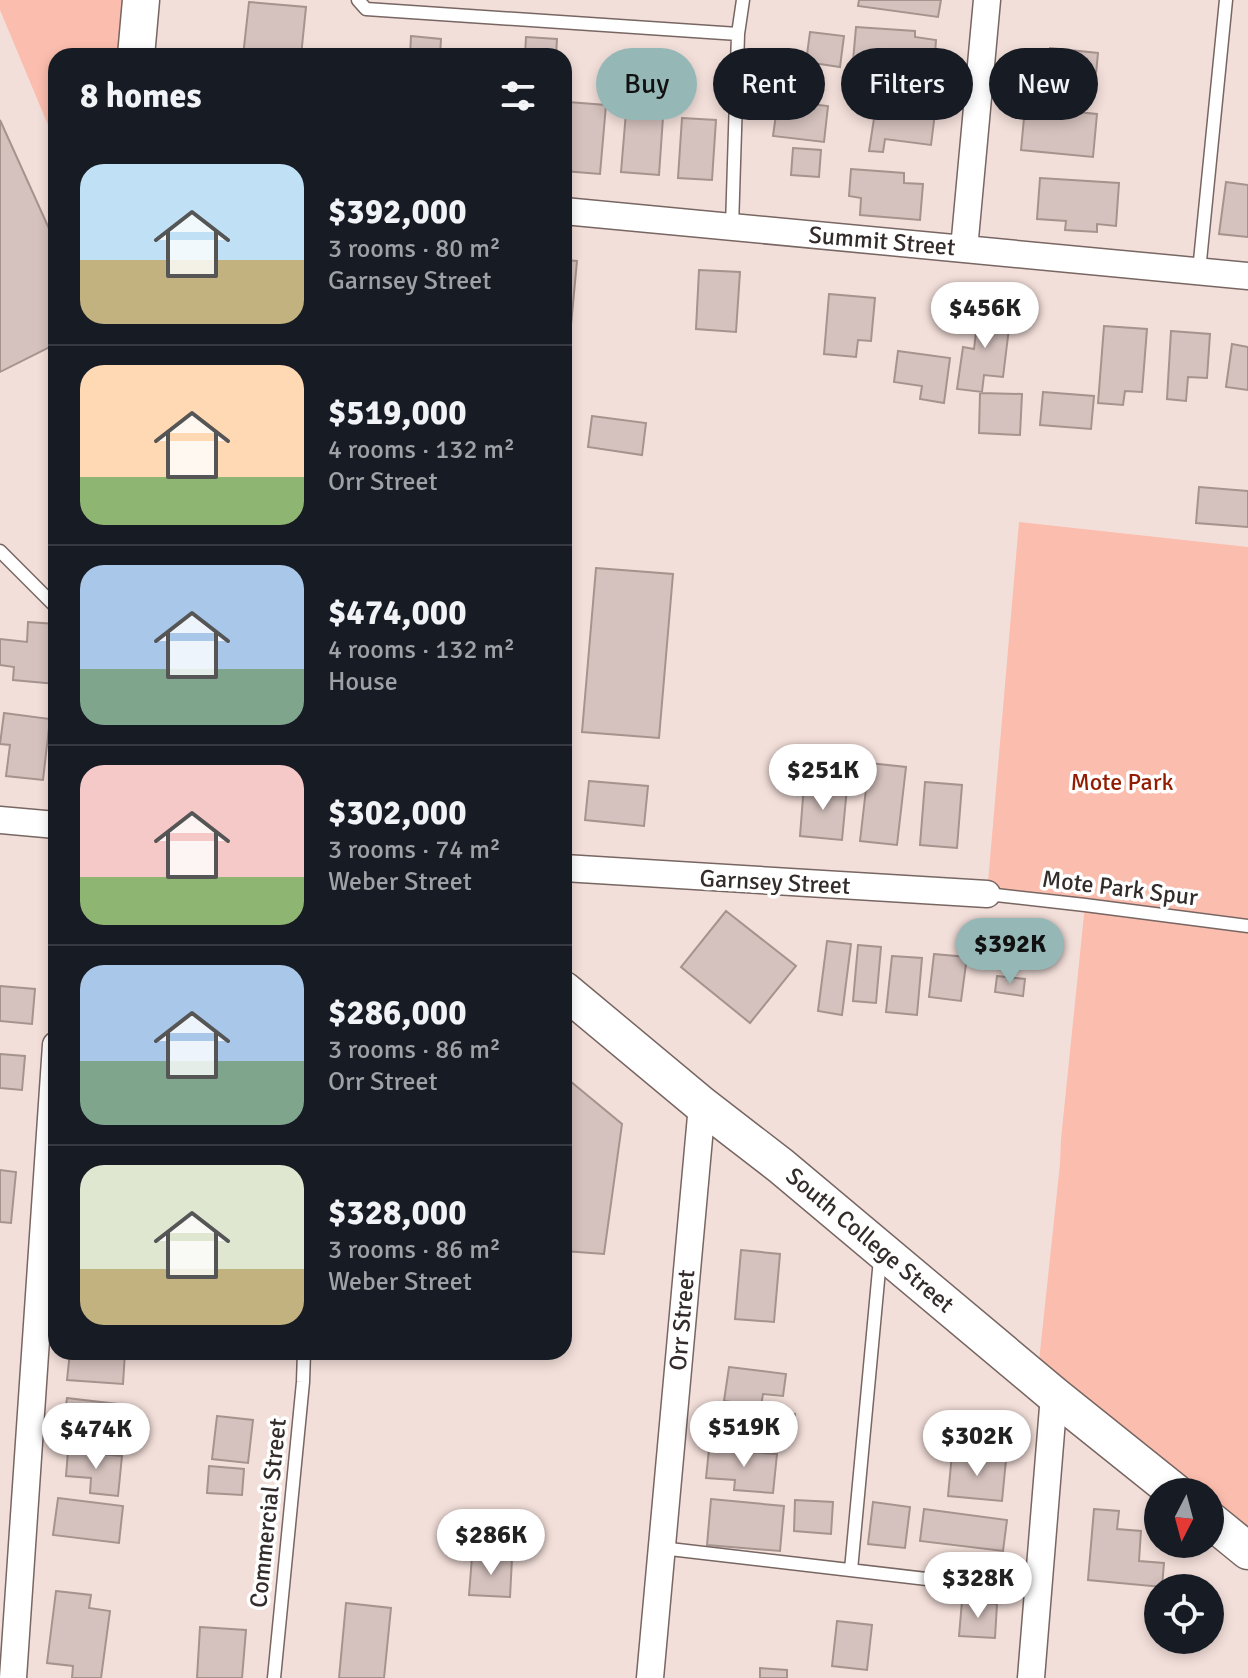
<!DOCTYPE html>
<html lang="en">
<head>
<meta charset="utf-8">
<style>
	:root { --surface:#171b24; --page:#20242c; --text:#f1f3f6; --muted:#9ea1a6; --line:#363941; --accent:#95b8b7 }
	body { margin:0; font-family:Signika,sans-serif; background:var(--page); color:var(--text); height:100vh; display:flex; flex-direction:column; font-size:30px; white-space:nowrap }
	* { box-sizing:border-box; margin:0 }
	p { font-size:26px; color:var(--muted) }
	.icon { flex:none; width:44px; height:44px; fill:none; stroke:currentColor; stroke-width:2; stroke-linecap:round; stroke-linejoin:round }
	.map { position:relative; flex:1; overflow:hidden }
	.details { position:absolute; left:48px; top:48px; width:524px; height:1312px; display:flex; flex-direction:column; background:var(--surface); border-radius:24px; box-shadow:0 4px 12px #0003 }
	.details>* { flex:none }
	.banner { position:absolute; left:596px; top:48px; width:532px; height:72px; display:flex; gap:16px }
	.needle { width:52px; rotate:186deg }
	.controls { position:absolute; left:1144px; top:1478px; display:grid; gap:16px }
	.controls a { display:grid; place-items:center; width:80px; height:80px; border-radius:50%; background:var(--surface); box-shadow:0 4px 12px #0003; font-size:40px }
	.price { position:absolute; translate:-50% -68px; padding:0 18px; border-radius:28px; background:#fff; color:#222; font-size:26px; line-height:52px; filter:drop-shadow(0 2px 4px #0008) }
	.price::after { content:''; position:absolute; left:50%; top:48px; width:24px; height:18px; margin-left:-12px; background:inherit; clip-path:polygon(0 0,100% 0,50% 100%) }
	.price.selected { background:var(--accent); color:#111 }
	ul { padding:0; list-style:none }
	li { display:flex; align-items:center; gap:24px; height:200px; padding:0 32px }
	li+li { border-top:2px solid var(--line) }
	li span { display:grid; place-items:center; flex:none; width:224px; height:160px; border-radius:24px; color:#555 }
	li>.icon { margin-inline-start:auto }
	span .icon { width:96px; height:96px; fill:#fffc; stroke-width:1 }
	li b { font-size:34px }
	h2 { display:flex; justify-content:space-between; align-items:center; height:96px; padding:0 32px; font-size:34px }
	.pill { padding:0 28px; border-radius:36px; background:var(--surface); box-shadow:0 4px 12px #0003; font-size:28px; line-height:72px }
	.pill.selected { background:var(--accent); color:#111 }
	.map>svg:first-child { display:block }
	.green { fill:#fbbdae }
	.building { fill:#d5c2be; stroke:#a5938e; stroke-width:2 }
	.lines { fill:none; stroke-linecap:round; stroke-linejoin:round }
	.lane-casing { stroke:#776662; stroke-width:15 }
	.street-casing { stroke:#776662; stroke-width:29 }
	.secondary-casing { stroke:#776662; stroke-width:39 }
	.lane { stroke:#fff; stroke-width:12 }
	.street { stroke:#fff; stroke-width:26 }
	.secondary { stroke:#fff; stroke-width:36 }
	.labels { text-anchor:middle; stroke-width:7; stroke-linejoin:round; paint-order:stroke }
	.street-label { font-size:24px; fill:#332c2a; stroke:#fff }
	.park-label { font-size:24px; fill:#931b00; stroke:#fff }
</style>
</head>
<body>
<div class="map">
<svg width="1248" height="1678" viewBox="0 0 1248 1678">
	<rect width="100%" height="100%" fill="#f3dfda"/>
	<!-- green -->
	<path class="green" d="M0,0H141L136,56H56V144L0,10Z
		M1019,522L1248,547V1551L1210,1520V1492H1175L1037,1380L1060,1164L1061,1139L1085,905L987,894Z"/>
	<!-- building -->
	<path class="building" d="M859,0H941L938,17L858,6Z
		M249,2L306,7L301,56H243Z
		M856,27L915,31V37L936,40L934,68L853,61Z
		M810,32L844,36L840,67L806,62Z
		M411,36L441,39L440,56H410Z
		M526,37L557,39L556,56H525Z
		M1050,48L1098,53L1094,95L1046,90Z
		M188,50L242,56H187Z
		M627,100L664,103L659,175L621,172Z
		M778,100L828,106L824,142L773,136Z
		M891,100L936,105L931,145L885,139L883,152L869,151L875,112L889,114Z
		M568,102L606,105L600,174L564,171Z
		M1025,107L1097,114L1093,157L1021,150Z
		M682,118L716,120L712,180L678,178Z
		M0,120L56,244V344L0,372Z
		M793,148L821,150L819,177L791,175Z
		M851,169L904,173V183L923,184L920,220L860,215L861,198L849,196Z
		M1040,178L1119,183L1116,226L1097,224V232L1065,230L1066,221L1037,219Z
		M1226,182L1248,185V237L1219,234Z
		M564,260L577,261L571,325H564Z
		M699,270L740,272L736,332L696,329Z
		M829,294L875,298L871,341L858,340L856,357L824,354Z
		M979,308L1011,312L1003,377L984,375L982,392L957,389L963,347L974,349Z
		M1104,326L1147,329L1142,392L1125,391L1123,405L1098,403Z
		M1171,331L1210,334L1207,378L1188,377L1186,401L1167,399Z
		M1232,344L1248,347V390L1226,387Z
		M898,351L950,358L944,403L920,399L922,386L894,382Z
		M1043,392L1094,396L1091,429L1040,425Z
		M980,393L1022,394L1020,435L979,433Z
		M592,416L646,423L642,455L588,447Z
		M1199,487L1248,491V527L1196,523Z
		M596,568L673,574L659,738L582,732Z
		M28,622L56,624V684L13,680L14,667L0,665V639L27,642Z
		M4,713L50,719L43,780L6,776L10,745L0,744Z
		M869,763L906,767L897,845L860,841Z
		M589,781L648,786L644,826L585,820Z
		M925,782L962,785L957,848L920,845Z
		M804,784L847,788L842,840L800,836Z
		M726,911L796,966L750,1023L681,967Z
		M827,941L851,944L842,1015L818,1011Z
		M858,945L881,947L876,1003L853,1001Z
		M934,954L967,957L961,1001L929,997Z
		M892,956L922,958L917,1015L886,1012Z
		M997,976L1025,979L1023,996L995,992Z
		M0,986L35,989L32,1024L0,1021Z
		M0,1054L25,1056L22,1090L0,1088Z
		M564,1076L622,1124L604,1254L564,1251Z
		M0,1170L16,1172L11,1223L0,1222Z
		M741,1250L780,1254L774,1322L735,1319Z
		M70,1352H125L123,1384L67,1380Z
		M729,1367L786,1374L783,1396L763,1394L761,1406L724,1401Z
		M67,1398L117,1404L116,1414L135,1416L133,1433L126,1432L125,1443L62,1436Z
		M739,1410L795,1414L794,1435L738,1431Z
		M217,1416L253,1420L248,1463L212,1459Z
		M709,1449L777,1454L773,1493L734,1490L735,1480L706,1478Z
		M68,1451L122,1456L118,1496L90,1493L91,1478L66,1476Z
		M952,1454L1006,1460L1002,1501L948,1496Z
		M209,1466L244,1469L242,1495L207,1493Z
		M58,1498L123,1506L119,1543L53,1535Z
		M711,1499L784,1506L780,1551L707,1545Z
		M795,1500L833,1502L831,1534L794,1531Z
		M873,1502L910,1507L905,1548L868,1544Z
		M924,1509L1007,1520L1003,1551L920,1541Z
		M1094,1509L1119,1511L1117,1529L1141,1531L1139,1561L1164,1563L1162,1587L1088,1580Z
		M472,1557L512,1559L510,1597L469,1595Z
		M56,1591L91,1595L89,1608L110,1611L101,1678H72L73,1666L47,1663Z
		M962,1601L997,1604L995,1638L959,1636Z
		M346,1603L391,1608L384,1678H339Z
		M837,1621L872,1625L867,1670L832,1666Z
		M200,1627L246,1630L242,1678H197Z
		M760,1668L787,1670V1678H760Z"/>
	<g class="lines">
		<defs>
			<path id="lane" d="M358,0L366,9L738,34
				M732,227L738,34L743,0
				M1199,271L1226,0
				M0,551L56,607
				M987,894L1085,905L1248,926
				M661,1548L1038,1592
				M851,1570L880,1259
				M274,1678L303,1382L304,1352"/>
			<path id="street" d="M564,211L1248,276
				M964,249L987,0
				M0,820L56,825
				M564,868L987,894
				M13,1678L56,1045
				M650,1678L702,1105
				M1031,1678L1054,1395"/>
			<path id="secondary" d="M136,56L141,0
				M564,990L702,1105L781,1166L1054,1395L1175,1492
				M1210,1520L1248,1551"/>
		</defs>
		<!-- lane casing -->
		<use href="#lane" class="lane-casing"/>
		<!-- street casing -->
		<use href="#street" class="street-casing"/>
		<!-- secondary casing -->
		<use href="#secondary" class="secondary-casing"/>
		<!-- lane -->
		<use href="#lane" class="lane"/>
		<!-- street -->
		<use href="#street" class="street"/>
		<!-- secondary -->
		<use href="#secondary" class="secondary"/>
	</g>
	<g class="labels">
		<!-- street labels -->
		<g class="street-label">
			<text transform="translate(882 241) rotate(5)" y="8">Summit Street</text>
			<text transform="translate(775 882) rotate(3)" y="8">Garnsey Street</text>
			<text transform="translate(1120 888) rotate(7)" y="8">Mote Park Spur</text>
			<text transform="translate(870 1240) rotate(40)" y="8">South College Street</text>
			<text transform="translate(682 1320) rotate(-85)" y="8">Orr Street</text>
			<text transform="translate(268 1513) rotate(-84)" y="8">Commercial Street</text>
		</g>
		<!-- park labels -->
		<g class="park-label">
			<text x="1122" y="790">Mote Park</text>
		</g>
	</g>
</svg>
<div class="controls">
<a><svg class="needle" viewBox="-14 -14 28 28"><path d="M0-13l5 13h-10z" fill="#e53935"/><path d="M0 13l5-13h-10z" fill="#9ea1a6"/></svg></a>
<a><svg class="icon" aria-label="locate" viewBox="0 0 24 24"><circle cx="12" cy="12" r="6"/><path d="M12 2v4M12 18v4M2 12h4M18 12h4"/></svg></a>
</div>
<b class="price" style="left:985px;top:350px">$456K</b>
<b class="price" style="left:823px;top:812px">$251K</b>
<b class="price selected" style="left:1010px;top:986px">$392K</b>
<b class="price" style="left:744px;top:1469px">$519K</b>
<b class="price" style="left:96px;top:1471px">$474K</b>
<b class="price" style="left:977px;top:1478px">$302K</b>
<b class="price" style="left:491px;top:1577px">$286K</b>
<b class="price" style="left:978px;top:1620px">$328K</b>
<div class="banner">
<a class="pill selected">Buy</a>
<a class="pill">Rent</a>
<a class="pill">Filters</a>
<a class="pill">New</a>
</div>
<section class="details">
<h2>8 homes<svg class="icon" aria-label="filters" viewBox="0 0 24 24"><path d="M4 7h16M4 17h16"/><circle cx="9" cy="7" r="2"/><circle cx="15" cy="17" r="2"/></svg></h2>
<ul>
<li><span style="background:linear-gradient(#bfe0f5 60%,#c2b280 0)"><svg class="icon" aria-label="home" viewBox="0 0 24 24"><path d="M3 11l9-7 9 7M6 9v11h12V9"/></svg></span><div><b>$392,000</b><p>3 rooms · 80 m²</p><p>Garnsey Street</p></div></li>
<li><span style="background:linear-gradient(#ffd9b3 70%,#8fb573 0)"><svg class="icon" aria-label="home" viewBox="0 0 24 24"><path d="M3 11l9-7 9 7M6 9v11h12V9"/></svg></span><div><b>$519,000</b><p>4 rooms · 132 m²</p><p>Orr Street</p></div></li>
<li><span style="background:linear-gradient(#a9c7e8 65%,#7fa58c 0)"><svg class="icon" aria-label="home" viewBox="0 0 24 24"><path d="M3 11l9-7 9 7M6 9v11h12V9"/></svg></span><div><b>$474,000</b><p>4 rooms · 132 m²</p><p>House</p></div></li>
<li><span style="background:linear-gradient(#f6c9c9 70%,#8fb573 0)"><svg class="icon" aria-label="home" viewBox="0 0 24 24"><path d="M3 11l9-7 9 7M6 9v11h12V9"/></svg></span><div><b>$302,000</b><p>3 rooms · 74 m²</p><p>Weber Street</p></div></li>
<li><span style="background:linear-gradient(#a9c7e8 60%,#7fa58c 0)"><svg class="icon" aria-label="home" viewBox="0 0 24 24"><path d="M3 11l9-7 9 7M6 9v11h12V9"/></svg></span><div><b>$286,000</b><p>3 rooms · 86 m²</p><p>Orr Street</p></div></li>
<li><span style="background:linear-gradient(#dfe7d0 65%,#c2b280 0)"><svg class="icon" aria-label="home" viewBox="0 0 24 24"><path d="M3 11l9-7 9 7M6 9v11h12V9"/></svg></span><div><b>$328,000</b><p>3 rooms · 86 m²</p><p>Weber Street</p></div></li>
</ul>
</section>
</div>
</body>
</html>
